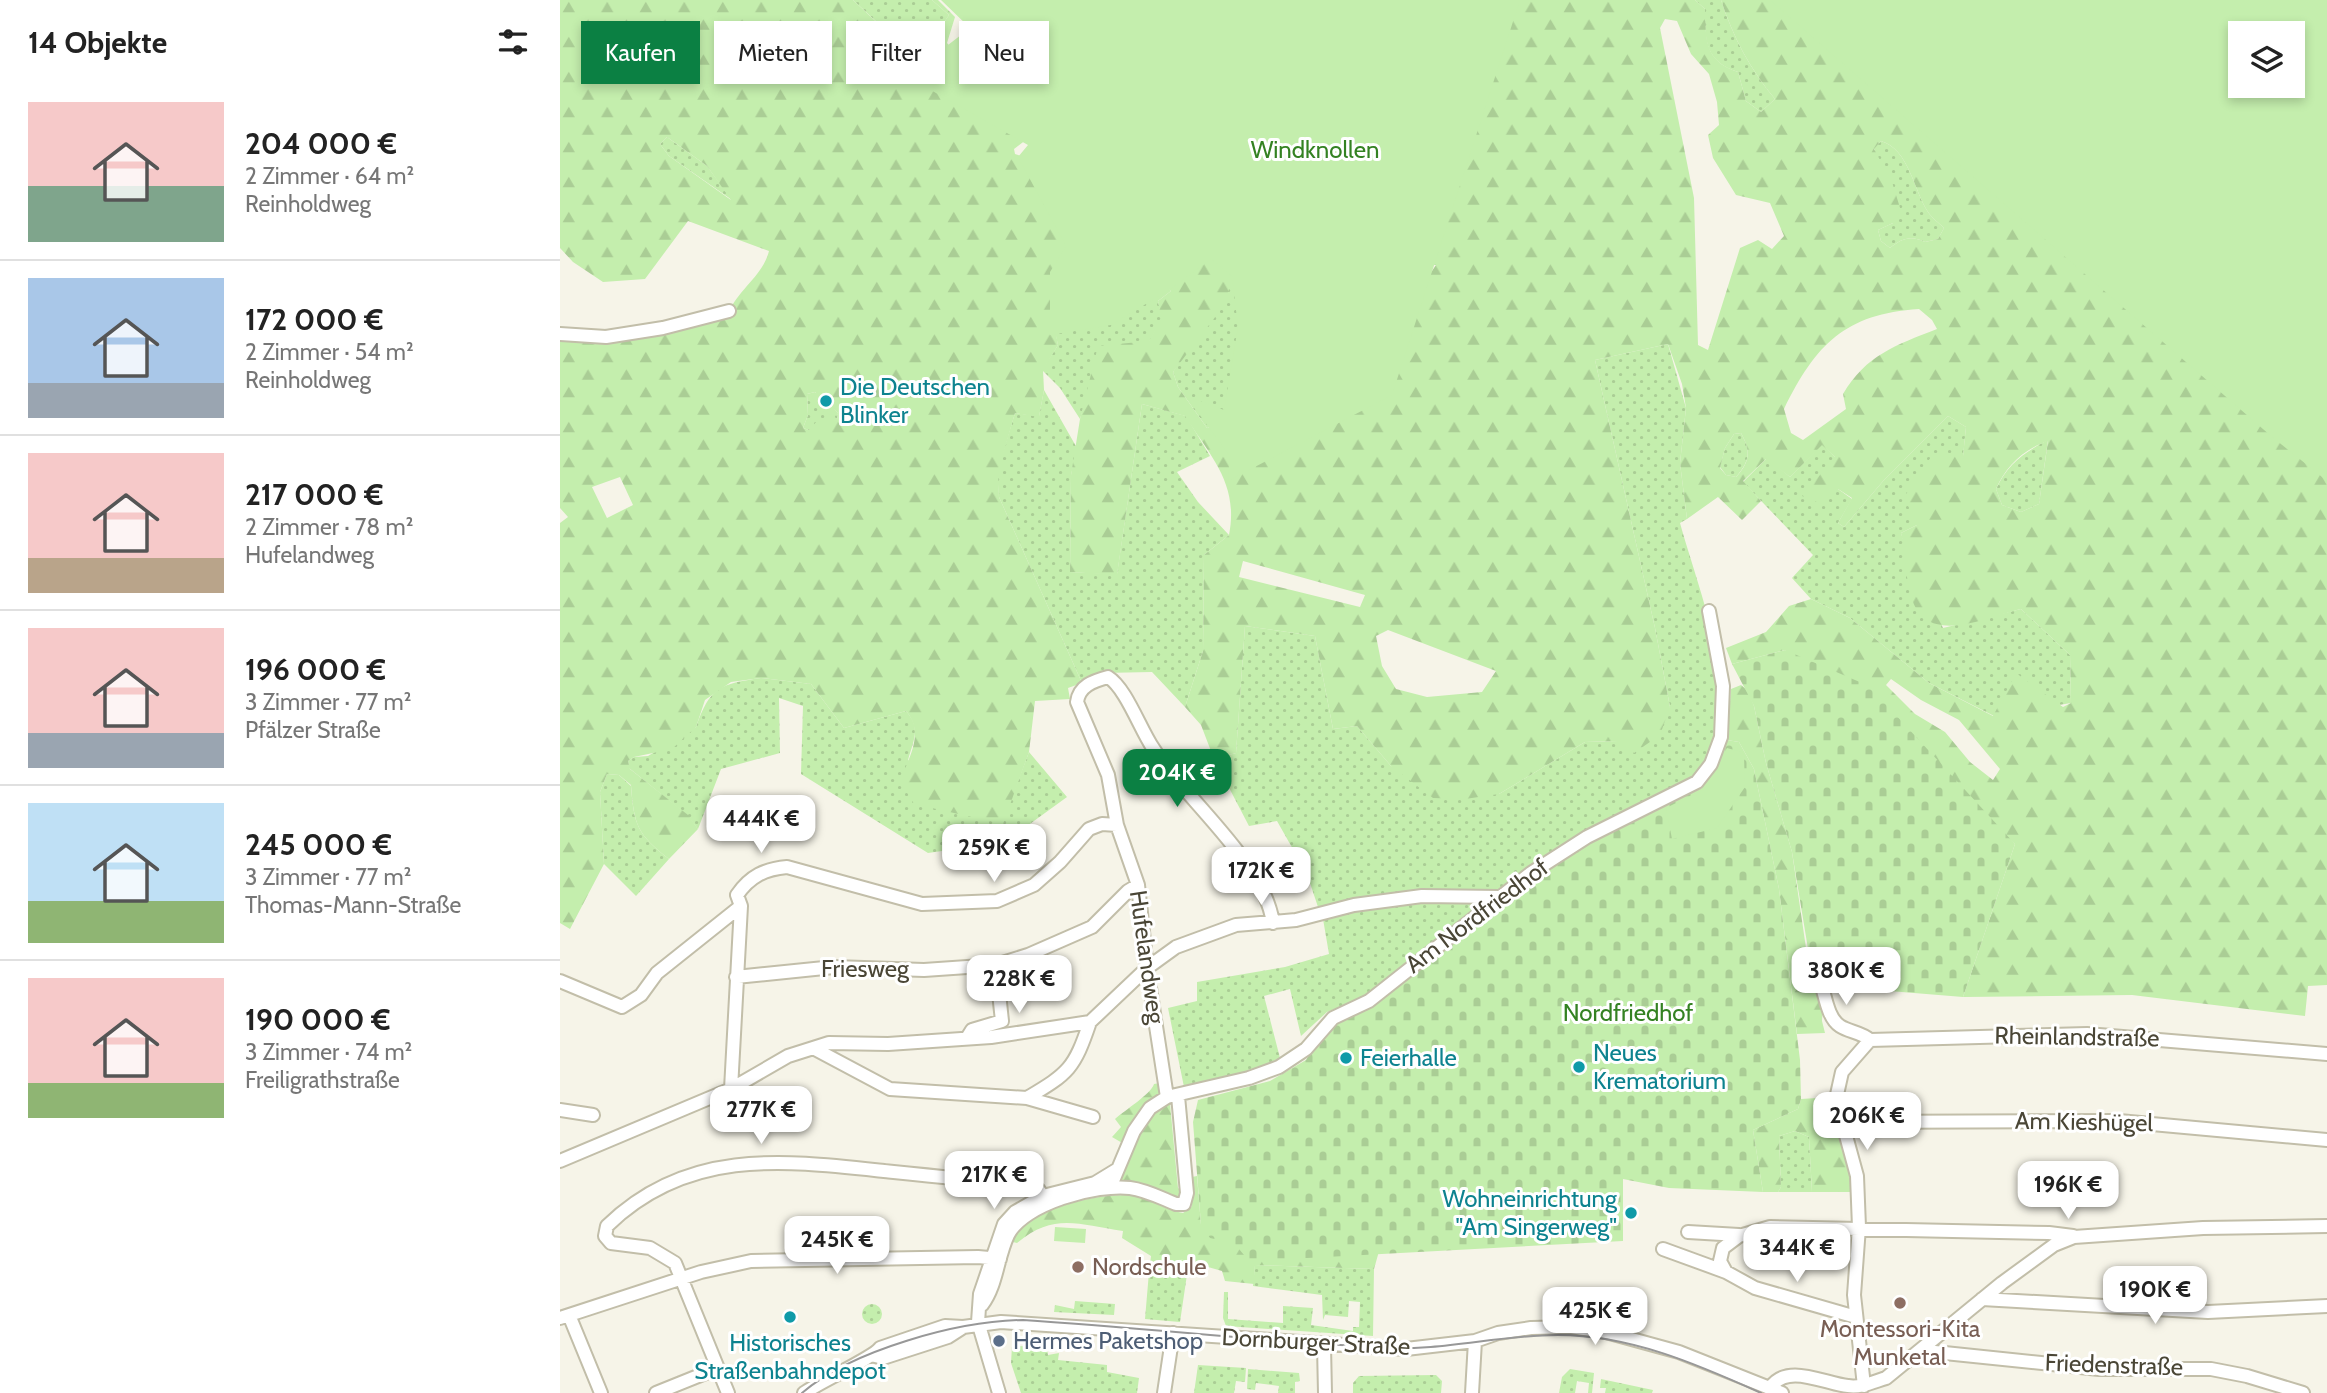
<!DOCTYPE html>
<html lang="de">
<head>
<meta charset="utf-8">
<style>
	:root { --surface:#fff; --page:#f6f6f6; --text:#222; --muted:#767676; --line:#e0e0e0; --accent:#0b8043 }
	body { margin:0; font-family:Cabin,sans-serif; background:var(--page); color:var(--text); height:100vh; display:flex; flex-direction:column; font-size:26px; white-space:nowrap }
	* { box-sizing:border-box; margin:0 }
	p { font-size:23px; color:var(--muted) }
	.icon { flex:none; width:38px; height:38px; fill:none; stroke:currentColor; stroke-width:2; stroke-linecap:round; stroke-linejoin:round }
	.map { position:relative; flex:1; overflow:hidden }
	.drawer { display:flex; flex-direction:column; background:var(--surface); width:560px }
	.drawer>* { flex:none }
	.top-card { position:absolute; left:21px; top:21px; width:665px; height:63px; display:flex; gap:14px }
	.controls { position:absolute; left:1668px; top:21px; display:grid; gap:14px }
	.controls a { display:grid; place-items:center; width:77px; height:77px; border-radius:0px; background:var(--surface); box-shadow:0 4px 10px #0003; font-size:35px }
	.price { position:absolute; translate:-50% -60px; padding:0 16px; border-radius:14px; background:#fff; color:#222; font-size:23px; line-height:46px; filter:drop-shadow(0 2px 4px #0008) }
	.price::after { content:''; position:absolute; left:50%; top:42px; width:21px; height:16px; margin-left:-10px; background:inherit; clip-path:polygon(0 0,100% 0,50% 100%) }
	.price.on { background:var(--accent); color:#fff }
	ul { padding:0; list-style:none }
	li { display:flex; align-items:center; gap:21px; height:175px; padding:0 28px }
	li+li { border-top:2px solid var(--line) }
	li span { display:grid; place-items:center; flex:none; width:196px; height:140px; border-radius:0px; color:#555 }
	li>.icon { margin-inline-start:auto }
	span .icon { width:84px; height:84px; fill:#fffc; stroke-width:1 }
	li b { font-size:30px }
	h2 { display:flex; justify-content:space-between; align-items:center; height:84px; padding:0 28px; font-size:30px }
	.tag { padding:0 24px; border-radius:0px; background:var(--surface); box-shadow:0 4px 10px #0003; font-size:24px; line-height:63px }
	.tag.on { background:var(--accent); color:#fff }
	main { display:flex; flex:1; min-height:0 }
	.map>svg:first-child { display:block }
	.grass { fill:url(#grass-dots) }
	.forest { fill:url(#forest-firs); fill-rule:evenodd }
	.cemetery { fill:url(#cemetery-stones) }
	.park { fill:#c4eead; fill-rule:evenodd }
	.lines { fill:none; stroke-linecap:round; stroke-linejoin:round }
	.minor-casing { stroke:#c2bea9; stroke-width:16 }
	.minor { stroke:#fff; stroke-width:12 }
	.tram { stroke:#989898; stroke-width:2 }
	.culture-dot { fill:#0f9aa8; stroke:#fff; stroke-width:2.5 }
	.education-dot { fill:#8d6e63; stroke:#fff; stroke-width:2.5 }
	.service-dot { fill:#5c6f8a; stroke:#fff; stroke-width:2.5 }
	.labels { text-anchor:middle; stroke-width:6; stroke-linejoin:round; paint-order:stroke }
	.park-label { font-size:24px; fill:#348222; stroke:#fff }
	.culture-label { font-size:24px; fill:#0d838f; stroke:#fff; text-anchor:start }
	.street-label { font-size:24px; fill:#4a4636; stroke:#fff }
	.education-label { font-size:24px; fill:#785e54; stroke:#fff; text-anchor:start }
	.service-label { font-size:24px; fill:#4e5e75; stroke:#fff; text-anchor:start }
</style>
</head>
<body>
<main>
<section class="drawer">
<h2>14 Objekte<svg class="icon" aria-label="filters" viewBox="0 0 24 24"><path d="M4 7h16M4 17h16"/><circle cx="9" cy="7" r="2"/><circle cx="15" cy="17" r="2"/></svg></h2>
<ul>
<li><span style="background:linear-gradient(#f6c9c9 60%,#7fa58c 0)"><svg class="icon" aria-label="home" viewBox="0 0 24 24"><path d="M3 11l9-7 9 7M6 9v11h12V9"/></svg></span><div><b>204 000 €</b><p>2 Zimmer · 64 m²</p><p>Reinholdweg</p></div></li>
<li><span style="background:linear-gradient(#a9c7e8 75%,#9aa5b1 0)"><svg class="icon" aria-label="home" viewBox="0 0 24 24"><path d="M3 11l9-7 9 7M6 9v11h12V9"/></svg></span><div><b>172 000 €</b><p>2 Zimmer · 54 m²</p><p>Reinholdweg</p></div></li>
<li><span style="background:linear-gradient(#f6c9c9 75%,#b9a48a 0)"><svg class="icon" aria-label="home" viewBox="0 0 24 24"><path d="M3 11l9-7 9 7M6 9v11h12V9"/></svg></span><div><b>217 000 €</b><p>2 Zimmer · 78 m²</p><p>Hufelandweg</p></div></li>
<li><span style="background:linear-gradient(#f6c9c9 75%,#9aa5b1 0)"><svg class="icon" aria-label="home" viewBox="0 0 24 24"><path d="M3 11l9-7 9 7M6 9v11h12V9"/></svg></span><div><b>196 000 €</b><p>3 Zimmer · 77 m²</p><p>Pfälzer Straße</p></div></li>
<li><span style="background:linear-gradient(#bfe0f5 70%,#8fb573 0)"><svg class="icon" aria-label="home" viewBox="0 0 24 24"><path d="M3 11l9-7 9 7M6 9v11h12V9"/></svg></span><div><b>245 000 €</b><p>3 Zimmer · 77 m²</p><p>Thomas-Mann-Straße</p></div></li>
<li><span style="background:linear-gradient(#f6c9c9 75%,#8fb573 0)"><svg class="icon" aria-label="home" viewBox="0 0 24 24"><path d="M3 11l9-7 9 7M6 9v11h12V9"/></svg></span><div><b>190 000 €</b><p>3 Zimmer · 74 m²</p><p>Freiligrathstraße</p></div></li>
</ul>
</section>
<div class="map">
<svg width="1767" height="1393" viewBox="0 0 1767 1393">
	<defs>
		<pattern id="grass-dots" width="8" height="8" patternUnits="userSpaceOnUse" patternTransform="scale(1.75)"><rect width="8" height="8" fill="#c4eead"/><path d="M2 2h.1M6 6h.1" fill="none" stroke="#aacd95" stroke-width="1.8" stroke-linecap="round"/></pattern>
		<pattern id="forest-firs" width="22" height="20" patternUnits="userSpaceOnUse" patternTransform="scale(1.75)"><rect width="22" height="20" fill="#c4eead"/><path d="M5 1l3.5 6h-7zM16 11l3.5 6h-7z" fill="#aacd95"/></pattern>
		<pattern id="cemetery-stones" width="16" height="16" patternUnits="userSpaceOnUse" patternTransform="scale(1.75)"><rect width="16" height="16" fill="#c4eead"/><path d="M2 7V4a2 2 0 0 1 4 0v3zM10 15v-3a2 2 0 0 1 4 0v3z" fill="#aacd95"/></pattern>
	</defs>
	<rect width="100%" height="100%" fill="#f6f4e8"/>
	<!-- grass -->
	<path class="grass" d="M293,0H372L389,15L359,61Z
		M1135,0H1161C1173,37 1190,69 1215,99L1201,112L1186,101L1178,72C1144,61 1145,39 1145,9Z
		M107,137L147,166L172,200L109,156L100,144Z
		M1321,141C1349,149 1354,191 1368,212C1372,218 1379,223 1384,228L1378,239L1365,242C1351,235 1342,238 1330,248L1321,241L1318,230L1333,223L1314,148Z
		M695,262L670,404L655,426L647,428L618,387L613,372L677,272Z
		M606,284L611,291L598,301L602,319L589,342L528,393L520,419L500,388L482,370L498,345L493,323Z
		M1108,344L1126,408L1120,463L1127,519L1120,523C1142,603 1188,703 1135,779L938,894L759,910L739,850L734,851L717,821L689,826L654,759L676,753L685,626L755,636L773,729L797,726L831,766L939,794L1025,742L1057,741L1110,707L1095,628L1035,360Z
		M484,390L517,448L511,475L510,572L557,574L582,404L626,416L650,456L617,472L638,502L669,535L644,555L643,651L625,707L592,672L543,673L522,683L439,497L437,472L455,413L479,416Z
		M255,392L278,413L277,420L249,430L243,428L248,415L247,394Z
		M1388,416L1406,427L1403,457L1357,525L1341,533L1345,546L1383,628L1461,609L1510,655L1511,703L1434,716L1369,683L1290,618L1251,599L1232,578L1253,555L1183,482L1207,458L1230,477L1262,444L1275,457L1278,489L1292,499L1278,523L1284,527L1324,480Z
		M1181,433C1191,451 1190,461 1176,477L1166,475L1160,467L1165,448L1174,434Z
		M1488,440L1479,504L1461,512L1442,505L1436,489C1447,465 1464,452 1488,440Z
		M201,678L251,684L284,728L346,711C361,728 354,739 348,760L442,823L469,752L507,797L445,842L368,853L241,774L243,706L219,698L220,753L161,769L138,829L127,815L69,768L68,761L74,757L88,756L136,727C150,687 160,684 201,678Z
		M47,774L59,775L71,786C74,825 77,834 109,859L76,896L44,864L40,792Z
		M861,899L929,900L810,995L767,1012L741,1036L730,989L704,996L720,1058L693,1070L624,1087L608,1008L637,1001V982L725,967L769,954L763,919L794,910Z
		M1235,1131L1249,1137L1252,1192H1218L1221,1187L1219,1136Z
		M620,1259L629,1261L620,1322L585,1319L589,1272L618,1274Z
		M695,1265L814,1269L813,1336L666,1326L663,1318L664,1292H668V1319L723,1323V1306L753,1308L751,1325L793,1331V1327H799L800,1302L789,1301L788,1317L765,1315L763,1320L762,1295L693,1286Z
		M515,1301L555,1304L554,1315L494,1312L495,1305L514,1309Z
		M302 1314a10 10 0 1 1 20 0a10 10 0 1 1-20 0Z
		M452,1346L487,1347L488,1355L499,1353L498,1360L547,1365V1372L579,1378L577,1393H461L451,1363Z
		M638,1365L686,1368L685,1382L676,1381L674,1393H634Z
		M688,1369L739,1373L740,1381L735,1382V1393H718L719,1386L696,1383L695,1390L687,1389Z
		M1010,1369L1034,1373L1032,1393H1028L1029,1383L1017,1381L1015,1393H999L1002,1377Z
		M876,1375L882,1381L881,1393H793V1383L799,1376Z
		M1041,1379L1093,1390L1092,1393H1045L1046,1388H1040Z"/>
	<!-- forest -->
	<path class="forest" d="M0,0H293L358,61L389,15L372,0H378L395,17L387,43L471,136L454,149L455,154L511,174L586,191L494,323L498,345L483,370L484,390L479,417L455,413L438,472L439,497L522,683L508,688L510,699L475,701L469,752L443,824L354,804L340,781C349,757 365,733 346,711L284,728L251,684L201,678L171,682L145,700L136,727L112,749L74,757L68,761L70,769L128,815L138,829L109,859C77,834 74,825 71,785L59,775L47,774L40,792L44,864L10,929L0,923V523L8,517L0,508V337L167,317C176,290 202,278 209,251L128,221L85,279L43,282L13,262L0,248ZM107,137L147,166L171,200L109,156L100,144ZM255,392L278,413L277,420L257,421L249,430L243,428L248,415L247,394ZM60,477L73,505L47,518L32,487Z
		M868,0H1135L1145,9C1146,39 1144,61 1178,72L1186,101L1201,112L1215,99C1190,69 1173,37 1161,0H1258L1767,451V985L1748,986L1745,1016L1572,995L1403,997L1455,844L1225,650L1172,664L1166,648L1206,632L1229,606L1251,599L1290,618L1369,683L1433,716L1456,673L1503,707L1511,703L1510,655L1461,609C1422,618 1364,649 1350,593C1345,573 1346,553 1341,533L1357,525L1344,497L1373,454L1403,456L1406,427L1388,416L1324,480L1284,527L1278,523L1292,498L1278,489L1264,505L1242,496L1275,457L1262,445L1230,477L1206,459L1183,481L1201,501L1182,520L1158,497L1127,519L1120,463L1126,408L1122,384L1108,344L1035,360L1095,628L1110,707L1100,735L1074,753L1057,741L1025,742L939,794L905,799L873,798L831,766L797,726L773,729L755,636L685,626L676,753L654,759L641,725L625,707L643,651L644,555L669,535C679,484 651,457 625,416L582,404L557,575L510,572L511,475L520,419L538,346L589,341L601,319L598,301L611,291L605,284L631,244L677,272L659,312L613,372L618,387L647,428L655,426L866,280L876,265H866ZM1105,19L1117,21L1131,54L1149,74L1157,102L1159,125L1148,135L1153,158L1176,195L1210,203L1224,236L1212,249L1198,240L1180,248L1148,350L1138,345L1134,198L1100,28ZM1321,141C1349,149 1354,191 1368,212C1372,218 1379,223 1384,228L1378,239L1365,242C1351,235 1342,238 1330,248L1321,241L1318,230L1333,223L1341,211L1332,182L1314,149ZM1359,309L1372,320L1377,329C1336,345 1306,355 1283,394L1286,409L1243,440L1231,433L1224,409C1256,344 1285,314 1359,309ZM1181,433C1191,451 1190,462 1176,477L1166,475L1160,468L1165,448L1174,434ZM1488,441L1479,504L1461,512L1442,505L1436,489C1446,466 1464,449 1488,441ZM683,561L805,595L800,607L679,577ZM828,630L936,671L922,692L867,697L836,689L822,666L816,636ZM1331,679L1361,700L1399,720L1440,769L1433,780L1410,762L1385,732L1355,714L1326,685Z
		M1181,685L1188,691L1194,706L1206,763L1232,852L1247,955L1263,1002L1262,1021L1265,1033L1237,1034L1219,889L1194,769L1179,742L1167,740L1171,689Z
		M600,1083L601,1094L575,1116L564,1144L552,1137L561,1127L555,1119C565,1110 591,1094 594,1084Z
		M1273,1097L1294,1178V1192H1252L1249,1137L1235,1131L1219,1136L1221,1187L1218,1192H1203L1193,1130L1238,1109L1241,1099Z
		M614,1101L616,1108L610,1104L618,1188L625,1193L621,1201L557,1184C569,1153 578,1111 614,1101Z
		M637,1176L641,1225L823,1237L814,1269L695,1265L694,1284L665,1281L662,1271L620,1259L618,1274L589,1272L591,1256L562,1238L563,1231C518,1225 495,1212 457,1243L453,1242C461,1209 547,1190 577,1196C593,1200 607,1211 623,1213L632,1206V1177Z"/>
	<!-- cemetery -->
	<path class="cemetery" d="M1225,650L1309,686L1455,844L1403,997L1317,990L1302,984L1297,974L1251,967L1232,852L1206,763L1194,706L1172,664Z
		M1167,740L1179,742L1194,769L1219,889L1240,1060L1241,1099L1238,1109L1193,1130L1203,1192L1109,1188L1063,1179V1241L689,1261L674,1243L650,1238L641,1225L633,1122L638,1100L710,1081L746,1060L764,1032L784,1016L807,1010L845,975L984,868L1030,841L1142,788L1162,755Z"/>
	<!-- park -->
	<path class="park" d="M381,0H960L832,395L668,481L670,456L625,395L664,410L678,327L672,276L651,259L609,290L551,325L490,335V272L506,246L458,157L468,145L360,84L388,45L410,28Z
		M1210,0H1767V481L1711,436ZM1680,33H1732V86H1680Z
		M251,393H266L278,416C263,413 255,409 251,393Z
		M1167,748L1182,752L1184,756L1185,787L1157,828L1112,839L1106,808L1142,790Z
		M495,1227L526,1229L525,1243L494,1241Z"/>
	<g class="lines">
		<defs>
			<path id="minor" d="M0,334L46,337L103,328L169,311
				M1258,975C1265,990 1266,1017 1280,1026C1289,1032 1301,1032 1310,1040
				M176,977L274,967L364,970L436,965L468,955L532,927L568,891L578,885
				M0,981L62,1007L81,995L97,973L181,906
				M407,1038L412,1030L442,1021L436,965
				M1310,1040L1527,1034L1767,1054
				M253,1048L330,1089L467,1098L533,1117
				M171,1089L181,906L177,895C190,876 205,869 227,867L362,904L437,901L474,885L500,862L529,829L542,824L557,825
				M607,1097L587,968L578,885L557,825L548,775L517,702C519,686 533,681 548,677C566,688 580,729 593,748C627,802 704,861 713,923
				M467,1098C509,1073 514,1069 530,1022
				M0,1110L33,1115
				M1280,1122L1559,1121L1767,1140
				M0,1161L171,1089L228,1056L269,1043L328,1044L431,1037L530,1022L587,968L616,947L676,925L736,920L794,905L862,896L939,897
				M550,1188L574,1131L590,1108L607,1097L689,1078L719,1067L746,1049L773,1018L809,1001L971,873L1027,837L1137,782L1151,764L1161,737L1163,686L1149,611
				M1128,1232L1179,1235
				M1103,1249L1166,1272L1195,1288L1296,1317
				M1166,1272L1160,1261L1163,1248L1179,1236L1210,1227L1489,1233L1513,1236
				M1422,1299L1648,1312L1767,1306
				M422,1305C437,1285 437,1258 448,1235C464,1203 537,1184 570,1188C586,1190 601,1198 616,1204H624L627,1193L618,1096
				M9,1315L41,1393
				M0,1318L141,1272L191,1261L418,1257L440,1259
				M764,1346L765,1393
				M1363,1348L1375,1352L1539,1369H1651L1687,1376L1743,1393
				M315,1356L323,1358L388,1337L402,1328
				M1304,1386L1294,1295L1299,1227L1297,1176L1276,1099L1282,1072L1310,1040
				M1210,1388C1227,1362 1265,1384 1288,1386C1301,1388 1313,1382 1326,1378L1442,1283L1494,1245L1514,1237L1643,1228L1767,1226
				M96,1393L158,1368
				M168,1393L115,1263L90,1248L51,1243L45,1236L47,1226C127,1148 223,1160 324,1171C375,1176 427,1181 478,1189L483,1196
				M244,1393C260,1382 314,1357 320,1348L385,1326L403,1327L441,1322L846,1349L915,1341L938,1333L971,1328L1010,1327L1046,1332L1119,1352L1222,1393
				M439,1393L418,1322L420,1294L444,1224L455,1212L483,1196L535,1183L558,1169
				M604,1393L613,1333
				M912,1393L915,1341"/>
		</defs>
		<!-- minor casing -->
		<use href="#minor" class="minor-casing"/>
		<!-- minor -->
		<use href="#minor" class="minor"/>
		<!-- tram -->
		<path class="tram" d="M242,1393C292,1350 398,1321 463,1320C584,1328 703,1341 824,1348C881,1351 940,1335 998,1335C1070,1335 1137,1364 1201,1393"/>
	</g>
	<!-- markers -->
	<g class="culture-dot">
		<circle cx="266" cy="401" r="7"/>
		<circle cx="786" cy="1058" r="7"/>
		<circle cx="1019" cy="1067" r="7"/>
		<circle cx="1071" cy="1213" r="7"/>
		<circle cx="230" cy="1317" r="7"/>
	</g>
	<g class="education-dot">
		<circle cx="518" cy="1267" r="7"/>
		<circle cx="1340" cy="1303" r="7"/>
	</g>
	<circle class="service-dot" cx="439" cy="1341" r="7"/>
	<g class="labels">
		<!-- park labels -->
		<g class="park-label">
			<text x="755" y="158">Windknollen</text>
			<text x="1068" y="1021">Nordfriedhof</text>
		</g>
		<!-- culture labels -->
		<g class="culture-label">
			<text x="280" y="395">Die Deutschen<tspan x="280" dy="28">Blinker</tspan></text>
			<text x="1033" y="1061">Neues<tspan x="1033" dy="28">Krematorium</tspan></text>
			<text x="800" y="1066">Feierhalle</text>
			<text x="1057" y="1207" text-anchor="end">Wohneinrichtung<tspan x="1057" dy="28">"Am Singerweg"</tspan></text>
			<text x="230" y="1351" text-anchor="middle">Historisches<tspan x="230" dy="28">Straßenbahndepot</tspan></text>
		</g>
		<!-- street labels -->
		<g class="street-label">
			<text transform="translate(917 916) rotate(-37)" y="8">Am Nordfriedhof</text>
			<text transform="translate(587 957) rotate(82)" y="8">Hufelandweg</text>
			<text x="305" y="977">Friesweg</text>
			<text transform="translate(1517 1037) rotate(1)" y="8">Rheinlandstraße</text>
			<text transform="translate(1524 1122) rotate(1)" y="8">Am Kieshügel</text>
			<text transform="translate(756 1342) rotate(3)" y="8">Dornburger Straße</text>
			<text transform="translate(1554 1365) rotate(2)" y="8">Friedenstraße</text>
		</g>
		<!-- education labels -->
		<g class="education-label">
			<text x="532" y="1275">Nordschule</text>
			<text x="1340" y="1337" text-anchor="middle">Montessori-Kita<tspan x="1340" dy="28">Munketal</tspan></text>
		</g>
		<!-- service labels -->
		<g class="service-label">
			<text x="453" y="1349">Hermes Paketshop</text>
		</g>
	</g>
</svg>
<div class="controls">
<a><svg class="icon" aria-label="layers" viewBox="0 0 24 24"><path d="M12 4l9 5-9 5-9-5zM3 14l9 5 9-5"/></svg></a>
</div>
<b class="price on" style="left:617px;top:809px">204K €</b>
<b class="price" style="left:201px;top:855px">444K €</b>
<b class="price" style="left:434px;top:884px">259K €</b>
<b class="price" style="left:701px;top:907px">172K €</b>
<b class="price" style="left:1286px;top:1007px">380K €</b>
<b class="price" style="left:459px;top:1015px">228K €</b>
<b class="price" style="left:201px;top:1146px">277K €</b>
<b class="price" style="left:1307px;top:1152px">206K €</b>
<b class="price" style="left:434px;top:1211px">217K €</b>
<b class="price" style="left:1508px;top:1221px">196K €</b>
<b class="price" style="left:277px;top:1276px">245K €</b>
<b class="price" style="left:1237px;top:1284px">344K €</b>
<b class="price" style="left:1595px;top:1326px">190K €</b>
<b class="price" style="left:1035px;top:1347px">425K €</b>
<div class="top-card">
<a class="tag on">Kaufen</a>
<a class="tag">Mieten</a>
<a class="tag">Filter</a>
<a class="tag">Neu</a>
</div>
</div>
</main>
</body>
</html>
